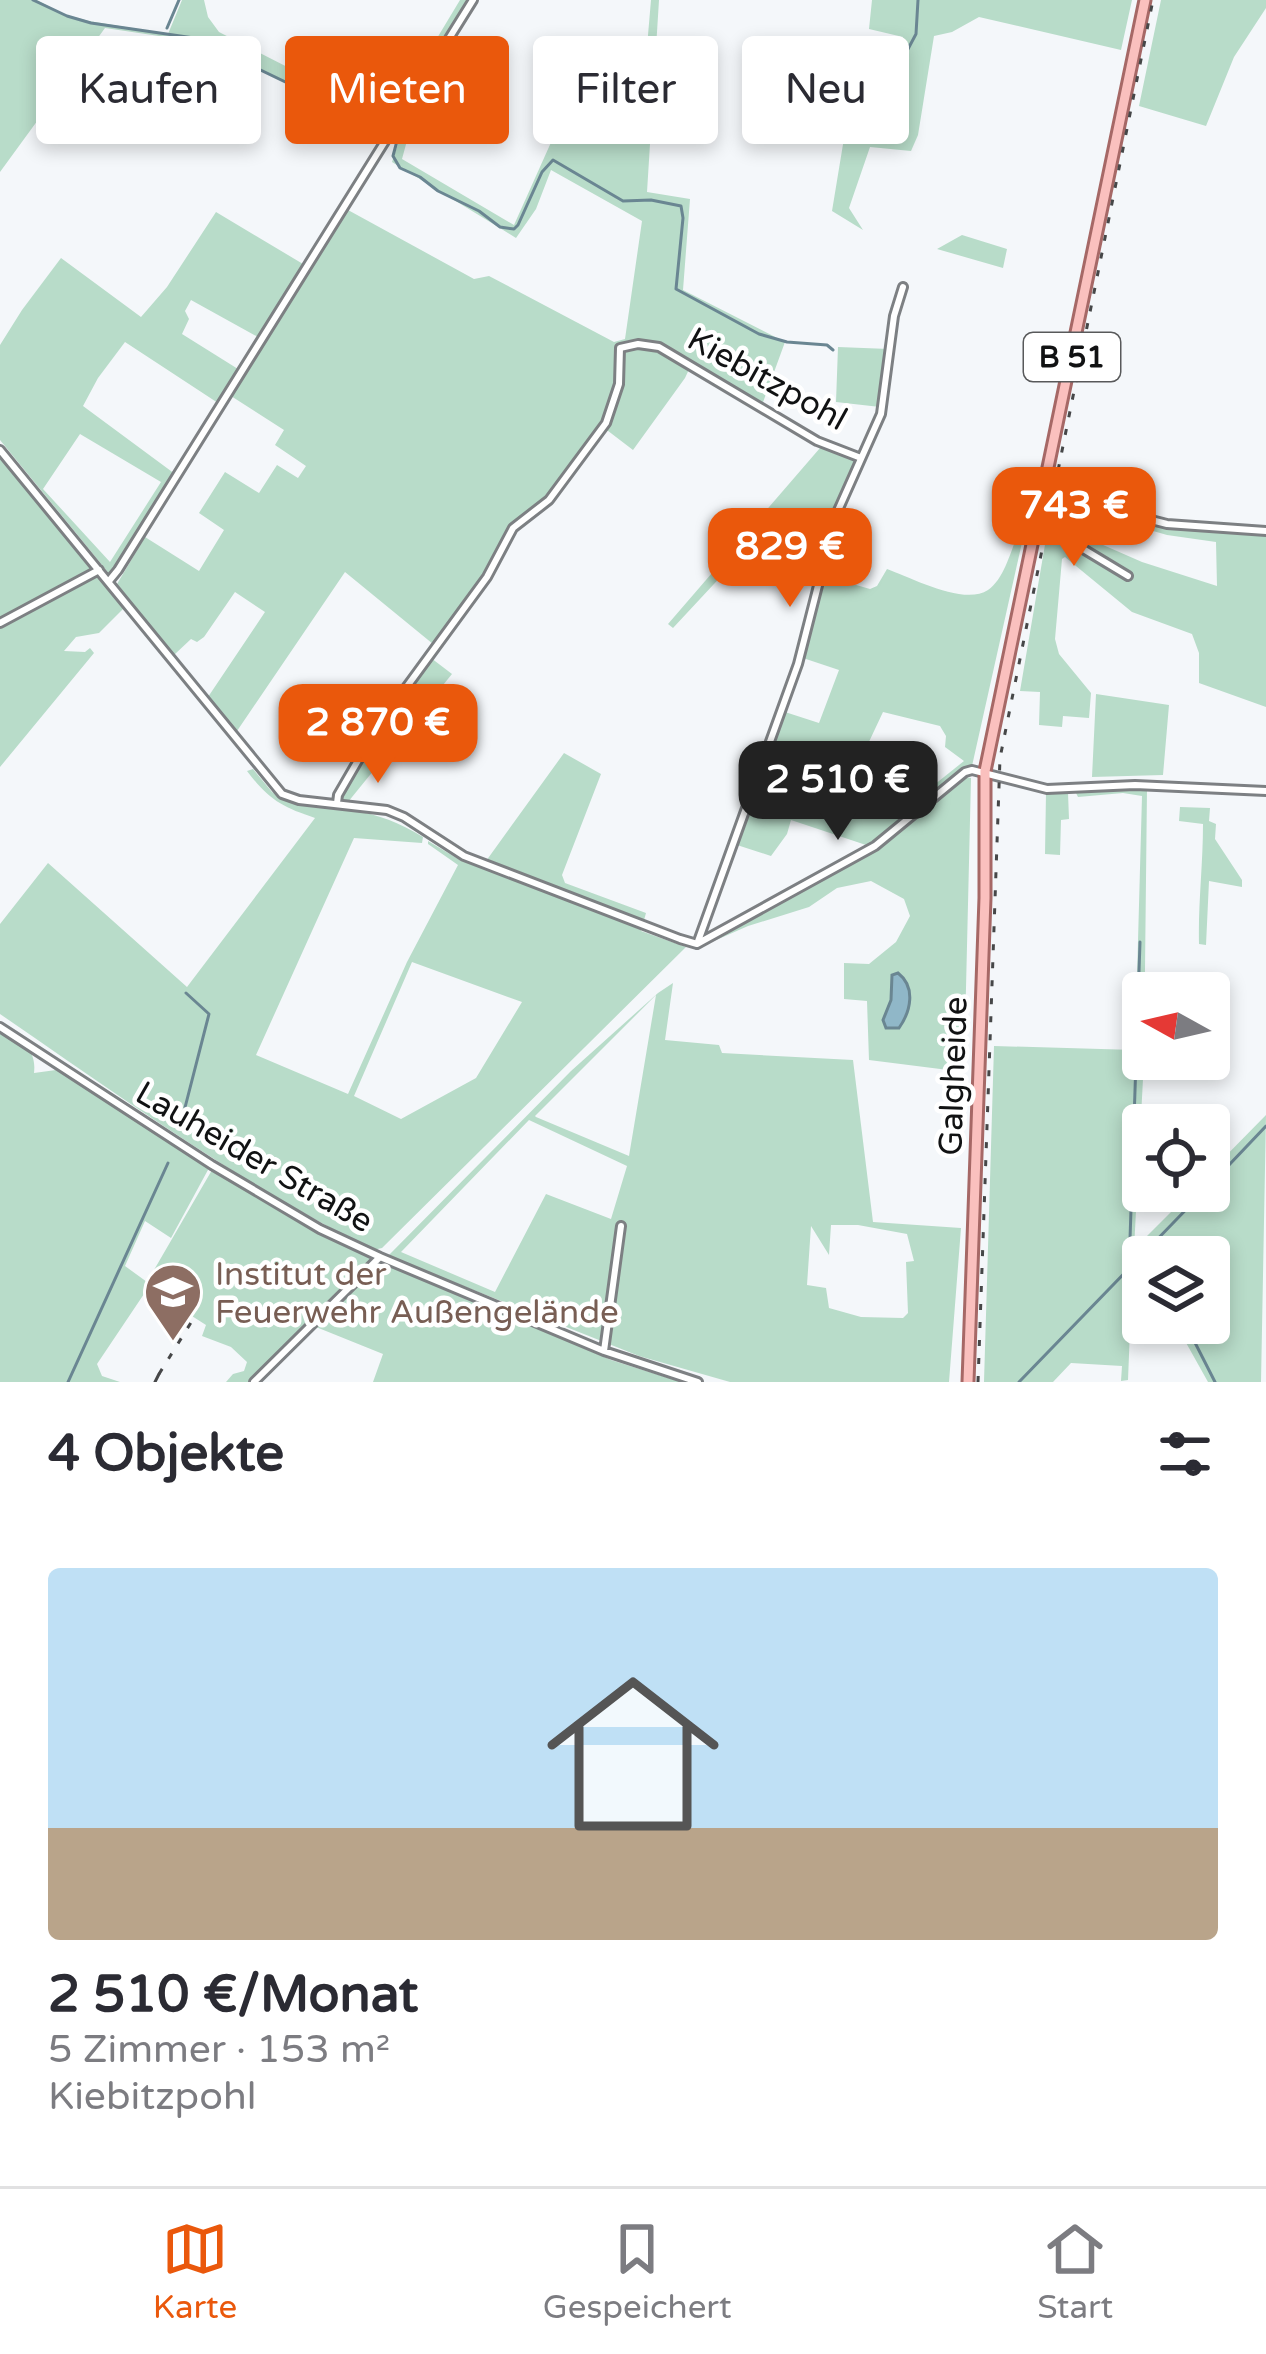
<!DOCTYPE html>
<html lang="de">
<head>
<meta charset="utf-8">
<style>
	:root { --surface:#fff; --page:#f2f2f3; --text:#2b2b33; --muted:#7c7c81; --line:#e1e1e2; --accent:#ea580c }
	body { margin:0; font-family:"Varela Round",sans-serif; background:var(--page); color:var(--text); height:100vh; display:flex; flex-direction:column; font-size:45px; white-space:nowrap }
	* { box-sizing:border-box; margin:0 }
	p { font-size:39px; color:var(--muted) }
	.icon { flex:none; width:66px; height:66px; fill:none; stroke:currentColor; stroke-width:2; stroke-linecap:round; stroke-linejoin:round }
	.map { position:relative; height:1382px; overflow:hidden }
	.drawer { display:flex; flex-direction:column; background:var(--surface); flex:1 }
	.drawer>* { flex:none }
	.banner { position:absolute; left:36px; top:36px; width:1194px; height:108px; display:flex; gap:24px }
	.needle { width:78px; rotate:278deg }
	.fabs { position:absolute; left:1122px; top:972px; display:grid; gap:24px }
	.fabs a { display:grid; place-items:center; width:108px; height:108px; border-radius:12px; background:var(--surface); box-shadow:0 6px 18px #0003; font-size:60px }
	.price { position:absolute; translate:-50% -102px; padding:0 27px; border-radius:24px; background:var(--accent); color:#fff; font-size:39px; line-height:78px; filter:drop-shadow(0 3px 6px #0008) }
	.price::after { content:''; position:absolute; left:50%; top:72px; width:36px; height:27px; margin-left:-18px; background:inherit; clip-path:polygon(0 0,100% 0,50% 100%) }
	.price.on { background:#222; color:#fff }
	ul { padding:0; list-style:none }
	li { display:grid; align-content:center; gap:24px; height:636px; padding:0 48px }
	li span { display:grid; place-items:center; height:372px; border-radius:12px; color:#555 }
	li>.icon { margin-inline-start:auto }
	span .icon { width:216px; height:216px; fill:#fffc; stroke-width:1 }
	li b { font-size:51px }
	h2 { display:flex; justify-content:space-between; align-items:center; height:144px; padding:0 48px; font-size:51px }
	.pill { padding:0 42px; border-radius:12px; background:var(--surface); box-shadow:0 6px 18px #0003; font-size:42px; line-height:108px }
	.pill.on { background:var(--accent); color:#fff }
	.tabs { display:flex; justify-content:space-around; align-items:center; height:168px; border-top:3px solid var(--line); background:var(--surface); font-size:33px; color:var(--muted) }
	.tabs a { display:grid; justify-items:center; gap:6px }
	.tabs .on { color:var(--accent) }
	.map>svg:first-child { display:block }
	.green { fill:#b8dcc9; fill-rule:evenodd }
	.water { fill:#90b7c8; stroke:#6a8692; stroke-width:3 }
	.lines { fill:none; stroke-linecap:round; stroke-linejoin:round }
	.stream { stroke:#6a8692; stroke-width:3 }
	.minor-casing { stroke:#7d8083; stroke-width:12 }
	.major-casing { stroke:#a66866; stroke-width:15 }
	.minor { stroke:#fff; stroke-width:6 }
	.major { stroke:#fac0be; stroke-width:9 }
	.tram { stroke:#464748; stroke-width:3 }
	.rail { stroke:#464748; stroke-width:3; stroke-dasharray:6 12; stroke-linecap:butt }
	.labels { text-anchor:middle; stroke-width:9; stroke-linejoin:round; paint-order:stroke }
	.shield { fill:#fff; stroke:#58595a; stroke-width:3 }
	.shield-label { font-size:30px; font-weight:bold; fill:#111213 }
	.street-label { font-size:33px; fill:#111213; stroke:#fff }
	.education-label { font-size:33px; fill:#785e54; stroke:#fff; text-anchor:start }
</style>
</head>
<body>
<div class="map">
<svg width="1266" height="1382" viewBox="0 0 1266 1382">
	<rect width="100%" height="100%" fill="#f4f7fa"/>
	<!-- green -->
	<path class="green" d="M0,0H37L63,14L89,21L168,34L182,0H204L208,17L219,32L352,100L382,102L407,88L460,0H467L391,125L383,130L226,54L193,41L105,28L0,172Z
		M651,0H659L647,192L690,199L683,290L785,342L762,405L692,363L685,378L633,450L599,424L547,496L511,524L484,573L433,644L345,572L237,731L208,697L265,612L235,592L204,637L197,642L191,639L174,655L117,584L145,537L199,571L224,530L199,513L225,472L259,493L277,465L298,478L306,466L275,445L284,430L231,396L348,210L474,279L489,276L614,342L625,339L642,221L551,170L536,209L516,238L392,162L399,141L393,137L399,131L408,137L402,159L514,225L583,71L642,105Z
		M872,0H1132L1121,50L979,17L952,32L934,36L918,135L911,151L870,147L849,208L863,230L832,211L847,120L879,132L903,37L869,29Z
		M1161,0H1266V8L1234,57L1206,126L1139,106Z
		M216,212L303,264L258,337L191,300L185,311L189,319L182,334L238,369L218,403L125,342L98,378L83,406L175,474L111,576L0,440V345L22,310L61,258L141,317L167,287ZM80,434L161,482L110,562L43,489Z
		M962,235L1007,249L1003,268L937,249Z
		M838,347L889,349L880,407L836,402Z
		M820,448H830L854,458L856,464L840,495L825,539L780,513L673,628L668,624Z
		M0,456L124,608L99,633L76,637L64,651L85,652L90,648L94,653L0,767Z
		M1074,504H1082L1166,526L1266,535V707L1199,683V653L1192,634L1132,612L1065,557L1062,559L1055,639L1059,654L1091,693L1089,718L1063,716L1062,727L1039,725L1040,692L1020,691L1048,527H1062L1142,562L1217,586L1216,542L1167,535L1077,509Z
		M1023,538L972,766L965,768L874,841L866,845L791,820L787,834L771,856L737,845L785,712L819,723L839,670L803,658L825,576L870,589L877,586L887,569C912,578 964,606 988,590C1003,580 1010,554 1016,539ZM883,712L940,726L946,736L945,747L964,761L934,785L867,746Z
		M431,658L452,674L348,802L341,797L383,725Z
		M1096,694L1169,705L1163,775L1092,777Z
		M564,753L601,774L562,875L565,883L646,913L641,931L686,947L382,1248L373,1250C241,1184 121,1097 0,1014V924L48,863L187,987L315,818C282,807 269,800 247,771L253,769L272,792L284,800C338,809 375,807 423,837L422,843L354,838L256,1055L348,1094L407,962L458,865L428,844V841L460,860L481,868ZM412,962L522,1002L476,1078L401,1119L354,1096Z
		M966,777L971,778L964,1072L869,1060L867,1001L844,999V963L869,964L896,942L910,916L904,899L871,881L837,888L809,907L748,926L714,941L877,850Z
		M1118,789H1147L1144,1060L1134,1249L1192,1191H1209V1173L1266,1115L1261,1382H1208L1175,1323H1209V1257H1143V1301L1131,1304L1128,1380L1121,1381L1122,1366L1071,1363L1053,1382H984L994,1046L1135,1050L1142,796L1123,793L1078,797L1076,793Z
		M1046,793H1068L1069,819L1061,820L1060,855L1045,854Z
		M1180,807L1210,808L1209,821L1216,824L1215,839L1242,880V887L1209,881L1206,945L1199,944C1198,904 1203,865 1203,824L1179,821Z
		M673,983L665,1040L719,1045L722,1053L853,1060L873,1222L961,1228L949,1382H730L639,1356L388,1256L571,1071L658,993ZM656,995L629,1156L536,1117L535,1116ZM529,1120L627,1166L611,1219L546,1194L495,1292L401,1252ZM831,1225H858L907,1234L914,1261L906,1262L908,1313L903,1318L861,1317L829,1308L826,1288L807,1285L811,1226L829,1255Z
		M0,1030C20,1043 37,1047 34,1073L56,1070L209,1168L171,1238L145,1221L125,1266L147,1282L212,1170L318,1232L376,1259L251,1382H226L233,1374L244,1371L247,1362L231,1347L202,1336L206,1325L148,1288L97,1364L102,1376L120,1382H0Z
		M379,1260L611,1360L681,1382H373L383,1354L316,1327Z"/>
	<!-- water -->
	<path class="water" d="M898,973C916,987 911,1011 899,1028H886L883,1020L891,1000L892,975Z"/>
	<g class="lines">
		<!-- stream -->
		<path class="stream" d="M33,0L67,16L91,23L194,38L383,129
			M167,28L179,0
			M393,134L397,141L393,156L400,168L420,177L438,191L479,211L500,227L514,229L518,225L542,172L553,160L623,201L651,200L681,206L683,218L676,289L759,334L787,342L827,345L833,350
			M868,137L884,94L916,34L918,0
			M180,1127L209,1014L186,993
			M1209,1186L1266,1126
			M1145,1252L1204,1191
			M1129,1269L1140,942
			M1185,1323L1215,1382
			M68,1382L168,1163
			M1019,1382L1142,1255"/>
		<defs>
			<path id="minor" d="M0,450L282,794L299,800L387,810L404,817L464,856L680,939L697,944L875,846L965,772L972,770L1047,789L1135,785L1266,791
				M1063,504L1077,501L1167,524L1266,531
				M1038,523L1061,522
				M1050,525L1060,535L1128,576
				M109,581L118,570L473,0
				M0,623L99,570
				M337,803L338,795L378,726L487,577L513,528L549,500L606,423L619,384L620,348L638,344L659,347L817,441L861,458
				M697,944L798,664L836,515L881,414L894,316L903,287
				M0,1027L212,1165L320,1229L380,1257L604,1351L698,1382
				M604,1351L621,1226
				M254,1382L380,1257"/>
			<path id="major" d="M968,1382L985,898V771L1145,0"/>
		</defs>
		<!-- minor casing -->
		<use href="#minor" class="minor-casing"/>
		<!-- major casing -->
		<use href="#major" class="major-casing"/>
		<!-- minor -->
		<use href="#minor" class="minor"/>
		<!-- major -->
		<use href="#major" class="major"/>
		<!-- tram -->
		<path class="tram" d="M155,1382L159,1374"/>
		<!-- rail -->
		<path class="rail" d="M159,1374L192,1321
			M978,1382L1000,758L1153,0"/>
	</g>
	<!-- icons -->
	<defs>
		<symbol id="university-pin" viewBox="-11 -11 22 30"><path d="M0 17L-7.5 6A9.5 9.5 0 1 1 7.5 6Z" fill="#8d6e63" stroke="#fff"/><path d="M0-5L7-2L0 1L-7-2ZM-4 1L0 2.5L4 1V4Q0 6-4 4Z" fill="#fff"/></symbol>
	</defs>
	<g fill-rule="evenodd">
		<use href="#university-pin" x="140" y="1259" width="66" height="90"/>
	</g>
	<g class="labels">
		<!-- shield labels -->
		<rect class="shield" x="1024" y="333" width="96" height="48" rx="9"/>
		<g class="shield-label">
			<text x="1072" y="367">B 51</text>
		</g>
		<!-- street labels -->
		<g class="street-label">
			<text transform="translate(768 378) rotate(29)" y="12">Kiebitzpohl</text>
			<text transform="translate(952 1076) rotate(-88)" y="12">Galgheide</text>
			<text transform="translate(255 1156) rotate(30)" y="12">Lauheider Straße</text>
		</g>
		<!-- education labels -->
		<g class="education-label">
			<text x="215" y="1285">Institut der<tspan x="215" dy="38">Feuerwehr Außengelände</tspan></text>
		</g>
	</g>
</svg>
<div class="fabs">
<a><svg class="needle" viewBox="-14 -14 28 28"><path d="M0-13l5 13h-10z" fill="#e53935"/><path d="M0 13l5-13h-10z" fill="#7c7c81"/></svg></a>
<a><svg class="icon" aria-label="locate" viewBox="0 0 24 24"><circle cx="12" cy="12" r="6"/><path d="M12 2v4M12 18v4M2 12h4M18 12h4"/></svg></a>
<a><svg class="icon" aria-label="layers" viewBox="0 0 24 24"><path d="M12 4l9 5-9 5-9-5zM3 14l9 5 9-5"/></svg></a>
</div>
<b class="price" style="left:1074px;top:569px">743 €</b>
<b class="price" style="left:790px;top:610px">829 €</b>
<b class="price" style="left:378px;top:786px">2 870 €</b>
<b class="price on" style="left:838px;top:843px">2 510 €</b>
<div class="banner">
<a class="pill">Kaufen</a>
<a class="pill on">Mieten</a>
<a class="pill">Filter</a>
<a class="pill">Neu</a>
</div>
</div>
<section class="drawer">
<h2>4 Objekte<svg class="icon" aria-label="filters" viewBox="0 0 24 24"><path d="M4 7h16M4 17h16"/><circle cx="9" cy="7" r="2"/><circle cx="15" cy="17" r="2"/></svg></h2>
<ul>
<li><span style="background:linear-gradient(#bfe0f5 70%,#b9a48a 0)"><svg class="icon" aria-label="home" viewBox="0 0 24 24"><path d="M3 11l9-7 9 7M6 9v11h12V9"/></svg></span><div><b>2 510 €/Monat</b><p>5 Zimmer · 153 m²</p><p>Kiebitzpohl</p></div></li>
</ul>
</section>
<nav class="tabs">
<a class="on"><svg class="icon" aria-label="map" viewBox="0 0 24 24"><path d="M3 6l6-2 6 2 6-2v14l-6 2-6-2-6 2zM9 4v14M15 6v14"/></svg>Karte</a>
<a><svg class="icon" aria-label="saved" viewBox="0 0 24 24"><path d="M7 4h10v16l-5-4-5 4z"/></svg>Gespeichert</a>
<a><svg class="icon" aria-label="home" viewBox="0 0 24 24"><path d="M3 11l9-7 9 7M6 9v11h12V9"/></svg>Start</a>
</nav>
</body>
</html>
